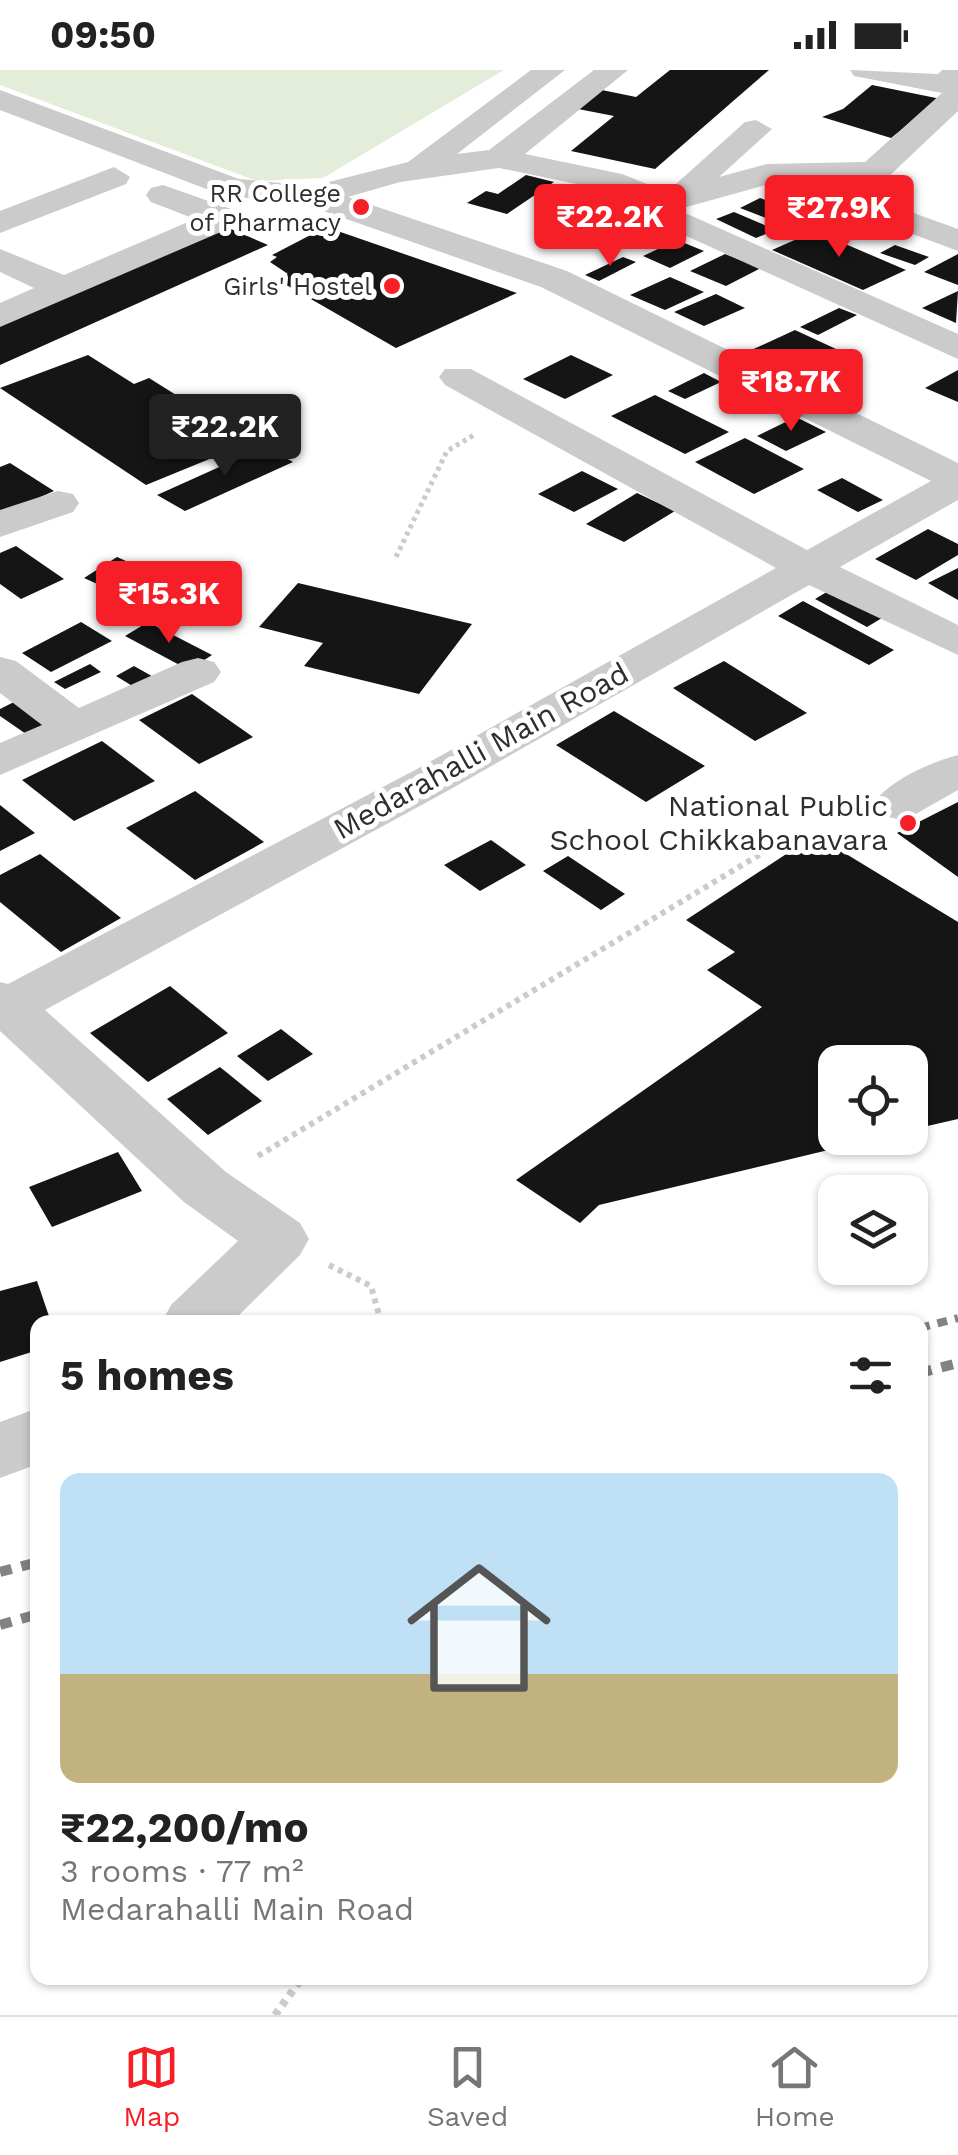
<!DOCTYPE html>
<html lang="en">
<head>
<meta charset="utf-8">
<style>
	:root { --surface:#fff; --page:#f2f2f2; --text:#222; --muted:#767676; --line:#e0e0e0; --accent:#f71f27 }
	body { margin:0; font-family:"Work Sans",sans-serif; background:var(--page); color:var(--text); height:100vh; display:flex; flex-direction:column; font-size:38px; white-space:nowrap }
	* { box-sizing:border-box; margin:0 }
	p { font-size:32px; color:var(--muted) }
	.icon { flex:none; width:55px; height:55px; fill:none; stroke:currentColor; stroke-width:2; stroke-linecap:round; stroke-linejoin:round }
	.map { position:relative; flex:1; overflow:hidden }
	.details { position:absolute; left:30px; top:1245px; width:898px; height:670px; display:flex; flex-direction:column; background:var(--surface); border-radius:20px; box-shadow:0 2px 8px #0004 }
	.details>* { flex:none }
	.tools { position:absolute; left:818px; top:975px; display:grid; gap:20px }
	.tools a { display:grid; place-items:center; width:110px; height:110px; border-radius:20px; background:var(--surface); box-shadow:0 2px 8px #0004; font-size:50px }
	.price { position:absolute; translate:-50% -85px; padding:0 22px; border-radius:10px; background:var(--accent); color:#fff; font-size:32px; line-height:65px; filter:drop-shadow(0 2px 5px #0008) }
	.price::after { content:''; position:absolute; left:50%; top:60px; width:30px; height:22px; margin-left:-15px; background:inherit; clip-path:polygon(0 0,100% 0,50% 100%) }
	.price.active { background:#222; color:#fff }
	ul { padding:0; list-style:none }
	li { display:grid; align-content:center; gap:20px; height:530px; padding:0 30px }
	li+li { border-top:2px solid var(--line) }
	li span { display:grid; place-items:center; height:310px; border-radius:20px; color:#555 }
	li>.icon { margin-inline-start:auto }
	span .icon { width:180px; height:180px; fill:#fffc; stroke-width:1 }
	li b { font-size:42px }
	h2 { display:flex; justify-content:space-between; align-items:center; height:120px; padding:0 30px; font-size:42px }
	.status { display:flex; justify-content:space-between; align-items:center; height:70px; padding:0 50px; background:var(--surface); direction:ltr }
	.status svg { height:28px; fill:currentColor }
	.tab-bar { display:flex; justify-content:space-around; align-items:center; height:140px; border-top:2px solid var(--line); background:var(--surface); font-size:28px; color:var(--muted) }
	.tab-bar a { display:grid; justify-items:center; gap:5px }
	.tab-bar .active { color:var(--accent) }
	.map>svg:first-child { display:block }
	.green { fill:#e4edda }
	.building { fill:#151515 }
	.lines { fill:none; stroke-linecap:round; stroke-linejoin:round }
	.path-far2 { stroke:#cbcbcb; stroke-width:5; stroke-dasharray:4 4; stroke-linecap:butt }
	.path-far1 { stroke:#cbcbcb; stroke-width:6; stroke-dasharray:5 5; stroke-linecap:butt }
	.path { stroke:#cbcbcb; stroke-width:8; stroke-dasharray:6 6; stroke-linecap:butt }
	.minor { fill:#cbcbcb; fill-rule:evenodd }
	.rail-far1 { stroke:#838383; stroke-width:8; stroke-dasharray:10 8; stroke-linecap:butt }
	.rail { stroke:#838383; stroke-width:10; stroke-dasharray:12 10; stroke-linecap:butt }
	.poi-dot { fill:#f71f27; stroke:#fff; stroke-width:4 }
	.labels { text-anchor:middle; stroke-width:10; stroke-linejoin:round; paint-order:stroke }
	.far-poi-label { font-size:25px; fill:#2e2e2e; stroke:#fff; text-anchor:end }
	.street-label { font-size:30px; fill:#2e2e2e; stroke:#fff }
	.poi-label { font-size:30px; fill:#2e2e2e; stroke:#fff; text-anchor:end }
</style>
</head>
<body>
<div class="status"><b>09:50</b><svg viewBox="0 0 49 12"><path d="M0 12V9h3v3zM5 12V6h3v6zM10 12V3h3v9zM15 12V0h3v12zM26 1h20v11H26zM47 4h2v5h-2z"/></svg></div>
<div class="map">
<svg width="958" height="1945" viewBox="0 0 958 1945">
	<rect width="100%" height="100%" fill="#fff"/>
	<!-- green -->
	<path class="green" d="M0,0H504L323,108L257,111L0,15Z"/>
	<!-- building -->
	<path class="building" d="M670,0H769L655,99L571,81L614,46L573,38L597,19L636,27Z
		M872,15L941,29L891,68L822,47L843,39Z
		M526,105L554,112L507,144L467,133L486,121L498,124Z
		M760,128L801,144L781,154L740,138Z
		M734,142L776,160L756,168L716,149Z
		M224,156L268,175L0,295V253Z
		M326,157L517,223L396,278L276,209L288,204L270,192L277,187L272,185Z
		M815,161L906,200L863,220L772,180Z
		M677,170L704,181L670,198L643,186Z
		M895,175L929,187L915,195L880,183Z
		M725,184L761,198L726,216L690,201Z
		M958,184V215L924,202Z
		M623,187L636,192L599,211L585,205Z
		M670,207L704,222L665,240L630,225Z
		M958,221L956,253L922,238Z
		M716,224L745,238L704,256L674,242Z
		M839,238L857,245L818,265L800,257Z
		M795,260L836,279L788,302L747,282Z
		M88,285L134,314L149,308L251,372L146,415L0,318Z
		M571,285L613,305L565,329L523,309Z
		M958,300V332L925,318Z
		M704,303L721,312L685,329L668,321Z
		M655,325L729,362L685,384L611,346Z
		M796,347L826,362L786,381L757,366Z
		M745,368L804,399L754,424L695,392Z
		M266,376L293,392L185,441L157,425Z
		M10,393L54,421L0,445V397Z
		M582,401L618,419L574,442L538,424Z
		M842,408L883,430L858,442L817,420Z
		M637,423L675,441L624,472L586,454Z
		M928,459L958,474V485L916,510L875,489Z
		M16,476L64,509L21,529L0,514V483Z
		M117,487L189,519L157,541L84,508Z
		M958,498V530L928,513Z
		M298,513L472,554L419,624L304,596L323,573L259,557Z
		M830,520L882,548L867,557L815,529Z
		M803,531L894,580L869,595L778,546Z
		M81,552L112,571L51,602L22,583Z
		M148,552L212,585L189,600L125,566Z
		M724,591L807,643L755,671L673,618Z
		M90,594L101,602L65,619L54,612Z
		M134,596L157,609L139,620L116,606Z
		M192,624L253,667L199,694L139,650Z
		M16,631L51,654L29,666L0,646V639Z
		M614,641L705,696L646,732L556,675Z
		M102,671L155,711L74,751L22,710Z
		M195,721L264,772L195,810L126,758Z
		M958,732V807L897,763Z
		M0,735L35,763L0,781Z
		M815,765L958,852V1049L910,1060V992H835V1068L874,1069L599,1135L580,1153L516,1110L762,937L707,900L735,882L686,850Z
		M491,770L526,795L480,821L444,795Z
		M40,784L121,848L61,882L0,832V805Z
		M568,786L625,824L601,840L543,801Z
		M170,916L228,963L148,1012L90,963Z
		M281,959L313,984L268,1011L237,986Z
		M220,997L262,1031L208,1065L167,1029Z
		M118,1082L142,1121L52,1157L29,1117Z
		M37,1211L51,1252H38V1280L0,1292V1221Z"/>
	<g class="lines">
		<!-- path-far2 -->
		<path class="path-far2" d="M396,487L447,381L474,365"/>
		<!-- path-far1 -->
		<path class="path-far1" d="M258,1086L764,782
			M329,1195L371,1216L381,1252"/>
		<!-- path -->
		<path class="path" d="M275,1945L302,1908"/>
		<!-- minor -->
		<path class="minor" d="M531,0H565L457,84L489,80L594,0H628L525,84L622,104L667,122L745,52L756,50L772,59L719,107L767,94L865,92L942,23L854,6L850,0L938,4L942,0H958V41L886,109L874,112L769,114L665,143L601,119L499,98L400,112L348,127L567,201L958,393V430L840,497L958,555V585L809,515L451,719L45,940L226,1102L300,1153L309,1169L300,1185L232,1252H162L171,1235L238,1171L184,1132L0,961V912L8,914L417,699L776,498L445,315L439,307L445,299H471L807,480L931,411L541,217L309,136L222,125L0,40V20L239,109L313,116L408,92Z
			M114,97L130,107L126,114L0,163V141Z
			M163,115L237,141L242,148L237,155L0,257V233L34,218L0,202V179L64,205L195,149L151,132L146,125L151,118Z
			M908,141L958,159V181L896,158L891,151L896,144Z
			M685,143L958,264V289L673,160L668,153L673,146Z
			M58,421L73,424L79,433L73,442L0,467V440Z
			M0,587L16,591L79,638L182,592L198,588L214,592L221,602L214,612L0,705V673L42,655L0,623Z
			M958,685V720L914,745L897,749L880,745L873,734C888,711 931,692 958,685Z
			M38,1338V1394L0,1408V1352Z"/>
		<!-- rail-far1 -->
		<path class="rail-far1" d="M920,1258L958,1248"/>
		<!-- rail -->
		<path class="rail" d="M920,1303L958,1293
			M0,1502L38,1492
			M0,1555L38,1544"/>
	</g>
	<!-- markers -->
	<g class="poi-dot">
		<circle cx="361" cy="137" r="10"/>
		<circle cx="392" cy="216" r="10"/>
		<circle cx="908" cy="753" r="10"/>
	</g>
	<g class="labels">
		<!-- far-poi labels -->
		<g class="far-poi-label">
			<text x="341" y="132">RR College<tspan x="341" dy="29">of Pharmacy</tspan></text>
			<text x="372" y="225">Girls' Hostel</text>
		</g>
		<!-- street labels -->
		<g class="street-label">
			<text transform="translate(481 681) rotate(-29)" y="10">Medarahalli Main Road</text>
		</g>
		<!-- poi labels -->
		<g class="poi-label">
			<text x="888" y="746">National Public<tspan x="888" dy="34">School Chikkabanavara</tspan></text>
		</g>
	</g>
</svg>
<div class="tools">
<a><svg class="icon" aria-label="locate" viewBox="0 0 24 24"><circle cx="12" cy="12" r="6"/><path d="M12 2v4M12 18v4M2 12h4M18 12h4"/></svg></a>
<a><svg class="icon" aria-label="layers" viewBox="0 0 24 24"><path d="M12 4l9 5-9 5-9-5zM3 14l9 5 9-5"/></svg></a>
</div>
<b class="price" style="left:839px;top:190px">₹27.9K</b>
<b class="price" style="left:610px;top:199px">₹22.2K</b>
<b class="price" style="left:791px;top:364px">₹18.7K</b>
<b class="price active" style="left:225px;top:409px">₹22.2K</b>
<b class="price" style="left:169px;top:576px">₹15.3K</b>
<section class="details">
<h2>5 homes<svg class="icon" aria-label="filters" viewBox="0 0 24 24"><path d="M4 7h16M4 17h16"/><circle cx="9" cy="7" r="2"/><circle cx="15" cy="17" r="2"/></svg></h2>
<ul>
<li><span style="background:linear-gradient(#bfe0f5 65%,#c2b280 0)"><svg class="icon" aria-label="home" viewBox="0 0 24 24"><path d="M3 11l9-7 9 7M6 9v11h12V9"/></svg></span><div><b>₹22,200/mo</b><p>3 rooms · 77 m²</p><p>Medarahalli Main Road</p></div></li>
</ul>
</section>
</div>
<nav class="tab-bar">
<a class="active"><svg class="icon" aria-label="map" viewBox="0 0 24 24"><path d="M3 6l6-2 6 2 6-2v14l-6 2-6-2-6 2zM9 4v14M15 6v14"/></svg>Map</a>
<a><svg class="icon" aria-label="saved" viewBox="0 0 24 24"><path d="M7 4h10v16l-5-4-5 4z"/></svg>Saved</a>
<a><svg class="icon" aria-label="home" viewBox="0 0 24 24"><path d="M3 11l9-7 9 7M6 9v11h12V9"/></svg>Home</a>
</nav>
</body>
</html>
